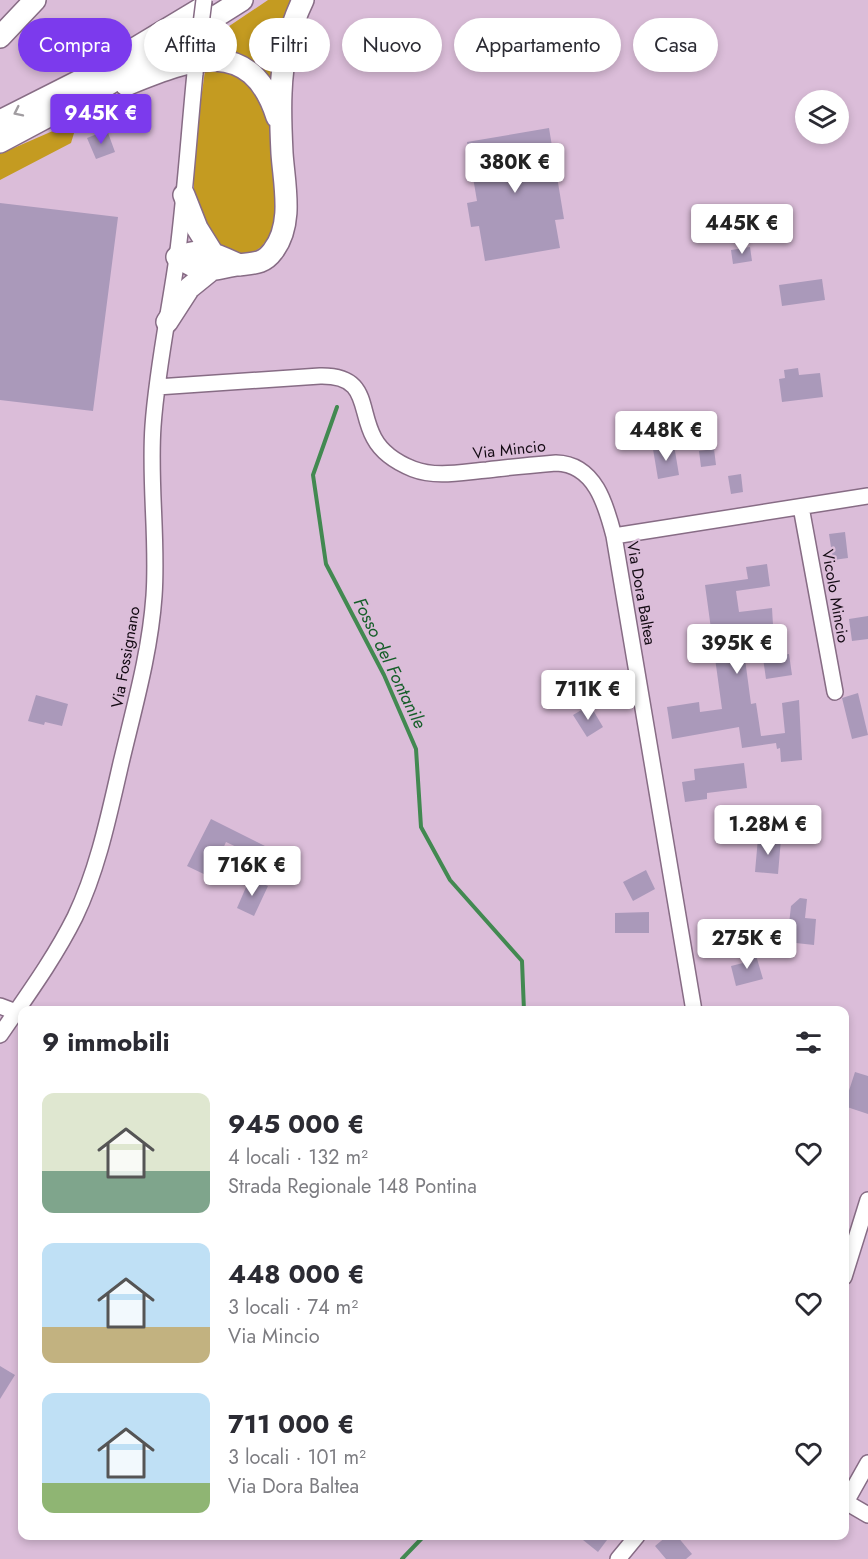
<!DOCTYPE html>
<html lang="it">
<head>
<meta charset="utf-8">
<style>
	:root { --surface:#fff; --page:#f2f2f3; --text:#2b2b33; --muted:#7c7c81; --accent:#7c3aed }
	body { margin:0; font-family:Jost,sans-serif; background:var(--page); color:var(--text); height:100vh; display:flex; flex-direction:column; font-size:22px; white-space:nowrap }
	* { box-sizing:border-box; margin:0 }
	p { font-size:20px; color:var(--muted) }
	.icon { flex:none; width:33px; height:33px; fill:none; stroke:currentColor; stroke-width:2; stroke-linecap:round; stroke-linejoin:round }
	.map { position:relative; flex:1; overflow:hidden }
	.details { position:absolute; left:18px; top:1006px; width:831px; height:534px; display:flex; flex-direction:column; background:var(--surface); border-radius:12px; box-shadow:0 3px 9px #0003 }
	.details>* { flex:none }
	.hud { position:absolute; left:18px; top:18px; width:832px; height:54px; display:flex; gap:12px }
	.controls { position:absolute; left:795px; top:90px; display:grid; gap:12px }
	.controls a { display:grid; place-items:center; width:54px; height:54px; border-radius:50%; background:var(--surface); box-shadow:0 3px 9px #0003; font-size:30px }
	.price { position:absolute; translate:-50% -51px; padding:0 14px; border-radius:6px; background:#fff; color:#222; font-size:20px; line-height:39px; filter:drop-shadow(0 2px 3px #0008) }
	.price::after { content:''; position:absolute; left:50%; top:36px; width:18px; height:14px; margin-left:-9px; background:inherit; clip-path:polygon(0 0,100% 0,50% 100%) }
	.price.current { background:var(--accent); color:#fff }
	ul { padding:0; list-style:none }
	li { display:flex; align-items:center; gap:18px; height:150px; padding:0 24px }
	li span { display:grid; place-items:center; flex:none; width:168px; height:120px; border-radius:12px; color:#555 }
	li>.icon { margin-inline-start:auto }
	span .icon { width:72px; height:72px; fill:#fffc; stroke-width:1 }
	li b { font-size:26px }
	h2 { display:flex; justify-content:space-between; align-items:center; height:72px; padding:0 24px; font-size:26px }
	.tag { padding:0 21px; border-radius:27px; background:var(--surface); box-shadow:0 3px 9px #0003; font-size:21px; line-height:54px }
	.tag.current { background:var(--accent); color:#fff }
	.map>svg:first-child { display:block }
	.green { fill:#c49b21 }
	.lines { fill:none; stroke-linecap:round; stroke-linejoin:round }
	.stream { stroke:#428951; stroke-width:4 }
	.building { fill:#aa99ba }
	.minor-casing { stroke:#876c85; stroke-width:18 }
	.highway-casing { stroke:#876c85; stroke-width:24 }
	.minor { stroke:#fff; stroke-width:15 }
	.highway { stroke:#fff; stroke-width:21 }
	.minor-bridge-casing { stroke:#876c85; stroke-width:18; stroke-linecap:butt }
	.minor-bridge { stroke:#fff; stroke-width:15 }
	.oneway { stroke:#a19da1 }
	.labels { text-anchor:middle; stroke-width:4.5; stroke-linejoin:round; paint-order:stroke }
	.street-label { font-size:16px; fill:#130a13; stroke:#dbbdd9 }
	.water-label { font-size:18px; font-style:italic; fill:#155e29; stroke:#dbbdd9 }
</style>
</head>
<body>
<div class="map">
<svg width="868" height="1559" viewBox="0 0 868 1559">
	<rect width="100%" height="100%" fill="#dbbdd9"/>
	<!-- green -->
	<path class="green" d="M268,0H294L277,99L208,55L210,39Z
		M206,64L230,68L270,107L278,215L271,235L261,247L249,255L243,257L218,250L194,203V148Z
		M78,120L71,143L0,180V154Z"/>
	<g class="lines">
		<!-- stream -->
		<path class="stream" d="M337,407L313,475L326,564L384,675L416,749L421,827L450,880L522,961L524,1011
			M402,1559L424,1536"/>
	</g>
	<!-- building -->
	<path class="building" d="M549,128L564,219L555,220L560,248L485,261L479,226L471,227L467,203L477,201L467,142Z
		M107,130L115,152L96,159L87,138Z
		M0,203L118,217L93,411L0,400Z
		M750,247L752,261L733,264L731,250Z
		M822,279L825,300L782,306L779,285Z
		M798,368L799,375L820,373L823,397L782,402L779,379L785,378L784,370Z
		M674,445L679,475L658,479L653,449Z
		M714,449L716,465L701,467L699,451Z
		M741,474L743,492L731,494L728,476Z
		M845,532L848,558L833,560L829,534Z
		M767,564L770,586L736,591L739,612L772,608L773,625L741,629L751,704L756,703L761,736L785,733L782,703L799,700L802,760L781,762L780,748L777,749L776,743L742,748L739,727L672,739L667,707L699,702L700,712L722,709L705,585L748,579L746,567Z
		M868,616V639L852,641L849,619Z
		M789,654L792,675L766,679L763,658Z
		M858,693L868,735L852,739L842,698Z
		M36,695L68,704L62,726L45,722L44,725L28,721Z
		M590,705L603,727L587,737L573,715Z
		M744,763L747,788L707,793V799L685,802L682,782L695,780L694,769Z
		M211,819L269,848L264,860L226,842L210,877L187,866Z
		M758,838L781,839L778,874L755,872Z
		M646,870L655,889L633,901L623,882Z
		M250,878L268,886L254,916L237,908Z
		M800,898L807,899L805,918L816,919L814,945L787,942L791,906Z
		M649,912V933H615V913Z
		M755,952L763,979L736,986L731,966L743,963L741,956Z
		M855,1072L868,1076V1114L844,1106Z
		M0,1366L15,1375L0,1399Z
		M578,1536H610L598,1552Z
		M667,1536H677L692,1554L686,1559H666L655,1546Z"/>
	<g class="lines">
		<defs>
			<path id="minor" d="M157,387L320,376C370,375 358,409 374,438C382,453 398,463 413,469C436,478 463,472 487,470C510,467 533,465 556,463C595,464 606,505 614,536L868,496
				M801,507L835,692
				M614,536L694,1011
				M0,1006L16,1012
				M0,1035C26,997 54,959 75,917C98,869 109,815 121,763C134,708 150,653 154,596C158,540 149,483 153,426C157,369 169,314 177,258C185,196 189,134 195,73
				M844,1277L868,1200
				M844,1501L868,1515
				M846,1502L868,1463
				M618,1559L637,1536"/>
			<path id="highway" d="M0,37L35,0
				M126,85C188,60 250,33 277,117
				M0,121L89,76L202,8
				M0,142L107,85L242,0
				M184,195L197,228L212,252
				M177,257C207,276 205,270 237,265C252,263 263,265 273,251C294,224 284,184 282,153C281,133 280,113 281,93C282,61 289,29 303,0
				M177,257C204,247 214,253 239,265
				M167,322L189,288L210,271"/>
		</defs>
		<!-- minor casing -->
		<use href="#minor" class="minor-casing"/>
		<!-- highway casing -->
		<use href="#highway" class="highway-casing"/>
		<!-- minor -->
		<use href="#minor" class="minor"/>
		<!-- highway -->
		<use href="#highway" class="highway"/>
		<defs>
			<path id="minor-bridge" d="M195,73L204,0"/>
		</defs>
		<!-- minor-bridge casing -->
		<use href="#minor-bridge" class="minor-bridge-casing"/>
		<!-- minor-bridge -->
		<use href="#minor-bridge" class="minor-bridge"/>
	</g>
	<!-- one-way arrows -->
	<defs><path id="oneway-chevron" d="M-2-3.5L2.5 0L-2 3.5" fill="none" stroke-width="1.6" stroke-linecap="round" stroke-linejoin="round" transform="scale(1.5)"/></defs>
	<use class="oneway" href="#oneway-chevron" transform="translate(18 112) rotate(154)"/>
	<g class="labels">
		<!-- street labels -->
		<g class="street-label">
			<text transform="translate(509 449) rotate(-6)" y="6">Via Mincio</text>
			<text transform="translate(642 593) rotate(80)" y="6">Via Dora Baltea</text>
			<text transform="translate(836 596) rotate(80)" y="6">Vicolo Mincio</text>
			<text transform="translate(125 657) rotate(-80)" y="6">Via Fossignano</text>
		</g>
		<!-- water labels -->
		<g class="water-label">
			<text transform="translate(390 663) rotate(64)" y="6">Fosso del Fontanile</text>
		</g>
	</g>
</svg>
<div class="controls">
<a><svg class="icon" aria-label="layers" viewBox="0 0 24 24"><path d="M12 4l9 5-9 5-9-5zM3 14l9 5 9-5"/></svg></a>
</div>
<b class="price current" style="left:101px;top:145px">945K €</b>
<b class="price" style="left:515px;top:194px">380K €</b>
<b class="price" style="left:742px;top:255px">445K €</b>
<b class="price" style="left:666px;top:462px">448K €</b>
<b class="price" style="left:737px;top:675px">395K €</b>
<b class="price" style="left:588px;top:721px">711K €</b>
<b class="price" style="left:768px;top:856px">1.28M €</b>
<b class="price" style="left:252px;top:897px">716K €</b>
<b class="price" style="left:747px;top:970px">275K €</b>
<div class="hud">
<a class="tag current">Compra</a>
<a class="tag">Affitta</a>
<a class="tag">Filtri</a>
<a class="tag">Nuovo</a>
<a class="tag">Appartamento</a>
<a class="tag">Casa</a>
</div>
<section class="details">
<h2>9 immobili<svg class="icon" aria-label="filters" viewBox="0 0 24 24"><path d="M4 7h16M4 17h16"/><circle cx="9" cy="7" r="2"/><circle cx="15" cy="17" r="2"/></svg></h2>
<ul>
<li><span style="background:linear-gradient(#dfe7d0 65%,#7fa58c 0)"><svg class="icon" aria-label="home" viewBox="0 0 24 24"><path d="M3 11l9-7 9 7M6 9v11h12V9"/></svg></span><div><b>945 000 €</b><p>4 locali · 132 m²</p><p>Strada Regionale 148 Pontina</p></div><svg class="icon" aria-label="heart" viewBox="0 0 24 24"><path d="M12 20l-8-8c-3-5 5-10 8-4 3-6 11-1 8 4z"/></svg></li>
<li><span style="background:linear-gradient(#bfe0f5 70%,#c2b280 0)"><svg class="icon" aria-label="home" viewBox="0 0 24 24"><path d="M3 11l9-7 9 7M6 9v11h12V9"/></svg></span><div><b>448 000 €</b><p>3 locali · 74 m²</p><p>Via Mincio</p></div><svg class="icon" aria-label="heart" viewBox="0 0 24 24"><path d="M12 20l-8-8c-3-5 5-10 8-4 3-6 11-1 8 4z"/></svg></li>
<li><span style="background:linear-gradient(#bfe0f5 75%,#8fb573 0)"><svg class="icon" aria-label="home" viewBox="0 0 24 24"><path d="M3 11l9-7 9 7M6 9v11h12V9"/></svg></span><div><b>711 000 €</b><p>3 locali · 101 m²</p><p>Via Dora Baltea</p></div><svg class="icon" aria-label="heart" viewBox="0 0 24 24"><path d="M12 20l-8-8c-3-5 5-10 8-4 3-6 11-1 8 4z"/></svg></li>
</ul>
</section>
</div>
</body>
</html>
